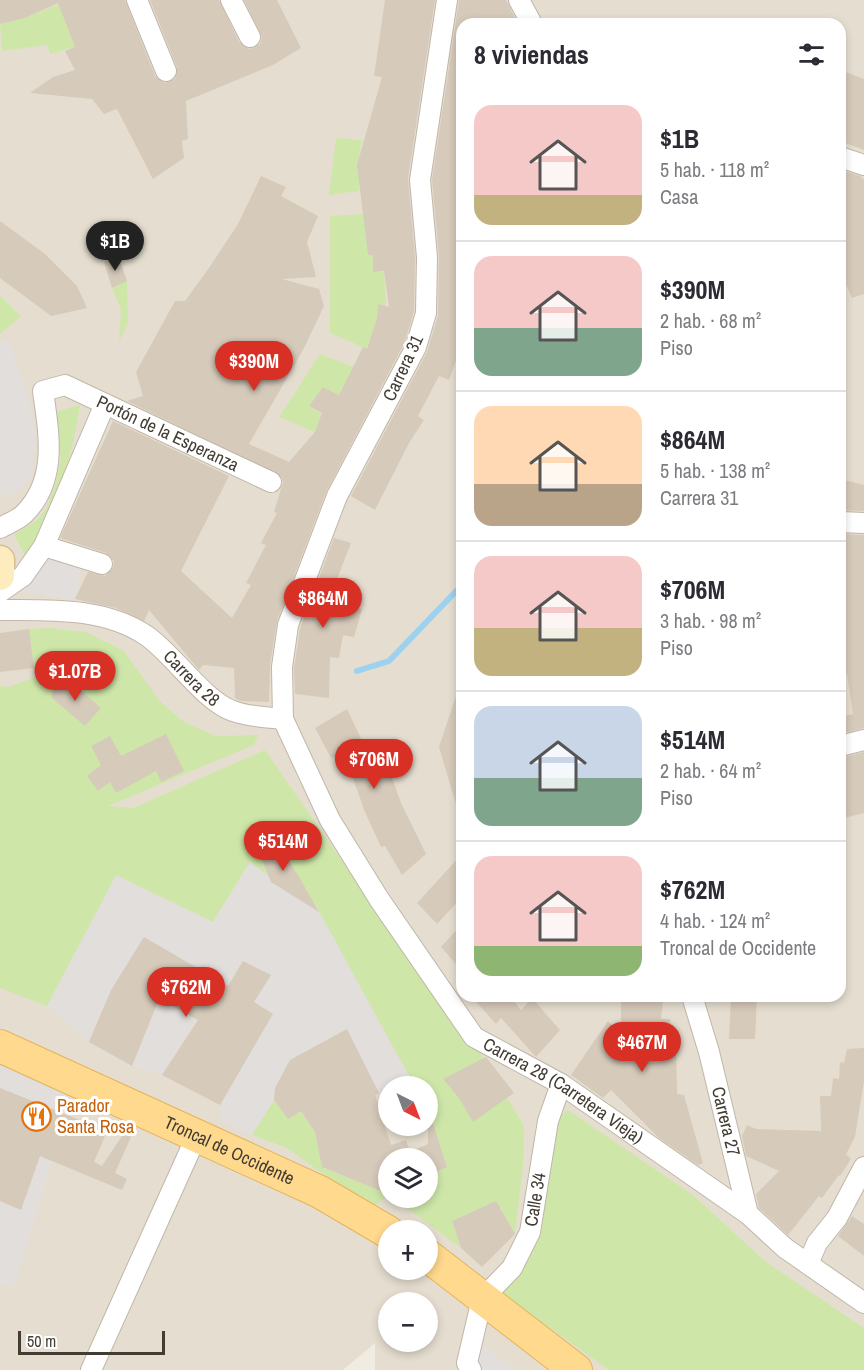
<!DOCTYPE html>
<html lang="es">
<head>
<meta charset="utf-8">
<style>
	:root { --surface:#fff; --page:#f7f7f7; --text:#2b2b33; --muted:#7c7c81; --line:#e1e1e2; --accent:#d93025 }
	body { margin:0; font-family:"Archivo Narrow",sans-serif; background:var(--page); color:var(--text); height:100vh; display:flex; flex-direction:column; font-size:22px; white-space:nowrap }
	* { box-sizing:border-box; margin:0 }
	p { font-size:20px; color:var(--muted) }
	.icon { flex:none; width:33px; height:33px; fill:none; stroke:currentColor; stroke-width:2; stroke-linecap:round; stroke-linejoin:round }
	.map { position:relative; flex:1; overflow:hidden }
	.drawer { position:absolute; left:456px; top:18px; width:390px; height:984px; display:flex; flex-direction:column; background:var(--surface); border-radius:18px; box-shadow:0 3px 9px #0003 }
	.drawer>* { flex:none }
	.needle { width:39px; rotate:138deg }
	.tools { position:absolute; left:378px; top:1076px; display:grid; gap:12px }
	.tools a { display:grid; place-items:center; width:60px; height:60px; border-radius:50%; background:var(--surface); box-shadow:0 3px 9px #0003; font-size:30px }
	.scale { position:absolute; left:18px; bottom:15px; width:147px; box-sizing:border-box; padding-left:6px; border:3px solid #433c33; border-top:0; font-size:16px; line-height:21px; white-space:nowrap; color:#433c33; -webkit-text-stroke:4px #fff; paint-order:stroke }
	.price { position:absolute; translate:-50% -51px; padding:0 14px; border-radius:21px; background:var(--accent); color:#fff; font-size:20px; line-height:39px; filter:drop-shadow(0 2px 3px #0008) }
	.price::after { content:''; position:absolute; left:50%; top:36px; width:18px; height:14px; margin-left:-9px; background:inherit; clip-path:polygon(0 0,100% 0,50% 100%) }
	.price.active { background:#222; color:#fff }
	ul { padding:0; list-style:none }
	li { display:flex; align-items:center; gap:18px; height:150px; padding:0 18px }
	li+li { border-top:2px solid var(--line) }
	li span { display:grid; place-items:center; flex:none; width:168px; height:120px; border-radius:18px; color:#555 }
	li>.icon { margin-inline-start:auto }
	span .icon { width:72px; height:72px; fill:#fffc; stroke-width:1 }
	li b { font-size:26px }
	h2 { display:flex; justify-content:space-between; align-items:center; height:72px; padding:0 18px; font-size:26px }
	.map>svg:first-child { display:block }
	.residential { fill:#e5ded0; fill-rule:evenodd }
	.green { fill:#cee7a9 }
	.parking { fill:#e1dedb }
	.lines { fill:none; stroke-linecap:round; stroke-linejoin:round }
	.stream { stroke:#9cd2f0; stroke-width:6 }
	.building { fill:#d6caba }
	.minor-casing { stroke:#c0b6a8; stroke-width:22 }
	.secondary-casing { stroke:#d3be91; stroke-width:31 }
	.primary-casing { stroke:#e4b45d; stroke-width:34 }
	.minor { stroke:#fff; stroke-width:20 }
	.secondary { stroke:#ffecbe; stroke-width:28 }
	.primary { stroke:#ffd98d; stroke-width:32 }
	.labels { text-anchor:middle; stroke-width:6; stroke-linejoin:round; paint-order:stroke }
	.street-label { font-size:18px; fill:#433c33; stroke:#fff }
	.food-label { font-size:18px; fill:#c56008; stroke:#fff; text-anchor:start }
</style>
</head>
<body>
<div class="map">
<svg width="864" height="1370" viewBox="0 0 864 1370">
	<rect width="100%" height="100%" fill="#f1ece2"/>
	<!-- residential -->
	<path class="residential" d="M0,0H864V1370H375V1343L343,1370H0ZM462,24H840V996H462ZM388,1086H428V1125H388ZM388,1158H428V1197H388ZM388,1230H428V1269H388ZM388,1302H428V1341H388Z"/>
	<!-- green -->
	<path class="green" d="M59,4L75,47L50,54L47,45L2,51L0,24L25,18Z
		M336,138L362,140L359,156V191L329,195Z
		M364,214L368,255H373V272H384L386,306L378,304L377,318L367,349L330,333V216Z
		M127,281L128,323L119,342L121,310L112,288Z
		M0,296L21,316L0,334Z
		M320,354L354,367L339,395L323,387L309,406L322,414L315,432L279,417Z
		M80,405C72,456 57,513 25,555L14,535L37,520L46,509L56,482L61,458L51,413Z
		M49,628L86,632L124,651L159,700L181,720L215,736L258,735L254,745L108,806L133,808L265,750L386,924L472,1039L524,1126L523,1167L515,1234L496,1201L452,1221L461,1248L392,1197H428V1176L447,1167L428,1107V1086H416L354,984L332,936L303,902L250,862L213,922L116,876L47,1006L0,988V686L8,687L39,676L34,668L29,629Z
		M274,1100L301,1111L315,1132L323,1168L388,1193V1195L371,1209L287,1148L252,1135Z
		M568,1110L693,1195L766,1262L864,1328V1370H609L494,1288L513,1268L553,1121Z"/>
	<!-- parking -->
	<path class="parking" d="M8,339L28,396L36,440L31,476L14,494L4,495L0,492V343Z
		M53,551L82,566L75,599L20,592Z
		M250,862L303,902H314L411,1080L388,1086V1089L379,1093L346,1029L290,1060L275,1088L274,1100L252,1135L221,1121L220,1105L272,1013L144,937L111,990L89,1042L47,1006L116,875L213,922Z
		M160,999L198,1020L162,1075L132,1066Z
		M0,1057L77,1080L14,1287L0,1283V1202L21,1209L57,1110L0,1088Z
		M486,1347L516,1370H481L474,1349Z"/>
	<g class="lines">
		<!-- stream -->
		<path class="stream" d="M357,671L389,661L462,585"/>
	</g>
	<!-- building -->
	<path class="building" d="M0,0H125L155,76L164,83L175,79L177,67L150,0H219L239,42L250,49L260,44L262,37L244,0H277L301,48L273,65L186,101L188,139L182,141L184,158L153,179L117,109L104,114L92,99L30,93L53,77L75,70L65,51L75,47L58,3L25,18L0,24Z
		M385,0H435L408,178L415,257L414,311L405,342L326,492L277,621L270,665L269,702L240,701L235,698L234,668L203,665L199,670L149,610L144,621L116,608L75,599L88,572L105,576L113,568L114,561L106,553L60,538L113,421L229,476L181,571L232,618L251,585L246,583L266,545L261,543L277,513L274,512L283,482L281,476L127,401L143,396L136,372L175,301H185L211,265L238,224L261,176L286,187L281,196L318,216L307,242L316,277L282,279L319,289L324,306L303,350L249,444L289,462L315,432L322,413L309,406L323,387L339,395L363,347L367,349L377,318L378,304L389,307L384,271L373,272V255H368L357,165L382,77L374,76Z
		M459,0H506L518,24H462V159L459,176L462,177V356L458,355L449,380L439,376L418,416L424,420L409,443L375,510L351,496L427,352L438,316L439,256L432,180Z
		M840,70L864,79V150L840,141Z
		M840,170L860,176L864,180V294L852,298L840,271Z
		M0,221L45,254L77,286L87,308L51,316L0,278Z
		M118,255L127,281L112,288L104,262Z
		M840,479L864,485V511L840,510Z
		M840,534L864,535V728L840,734V717L853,714L847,674L840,675Z
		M334,538L351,543L327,605L362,609L354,637L343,635L339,658L330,657L329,698L295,694L294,668L300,628Z
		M29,629L34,668L0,672V633Z
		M65,677L101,708L85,726L52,698V692Z
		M459,687H462V810L458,811L439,747Z
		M347,709L365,747L379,742L401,803L426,854L402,875L385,846L381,847L365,812L344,754L331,758L315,728Z
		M166,734L184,771L161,782L156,771L116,793L110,782L98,791L87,776L101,765L91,746L110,736L121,756Z
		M864,752V813L840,819V758Z
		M274,837L299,877L319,912L271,882L257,847Z
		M462,854V897L437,924L417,903Z
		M462,924V971L441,947Z
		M144,937L228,986L243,961L271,975L254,1002L273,1014L220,1105L162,1075L198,1020L159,999L132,1066L89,1042L111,990Z
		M471,996H510L521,1010L532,998L560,1030L536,1057L501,1018L496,1024Z
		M731,996H757L755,1039H729Z
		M621,998L663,1000L661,1019H670L676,1049L677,1094L684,1095L703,1163L698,1165L659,1138L611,1090L603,1098L571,1075L608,1021L621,1034Z
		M347,1029L379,1093L375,1095L391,1145L406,1140L410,1152L428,1144V1118L431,1117L447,1167L428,1176V1158H388V1194L322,1167L315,1132L301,1111L288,1119L274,1100L275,1088L290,1060Z
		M864,1048V1081L855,1137L846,1154L851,1159L840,1176L839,1175L822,1198L819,1196L788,1235L759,1208L756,1194L779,1171L746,1156L742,1136L747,1125L756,1129L821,1131L820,1096H831L833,1078L839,1079L840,1062L844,1063L847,1049Z
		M486,1057L514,1093L473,1122L459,1098L443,1079Z
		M0,1088L107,1131L94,1162L102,1166L124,1133L131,1137L115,1173L127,1179L122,1190L40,1156L21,1210L0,1201Z
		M496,1201L515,1234L482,1267L461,1248L452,1221Z
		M852,1216L864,1224V1256L838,1236Z"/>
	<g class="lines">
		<defs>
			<g id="minor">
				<path d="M137,0L166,71"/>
				<path d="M231,0L250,37"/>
				<path id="s1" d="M447,0L420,180L427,257L426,313L416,347L337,496L288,625L282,667L283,719L330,820L379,899L474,1037L561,1084L748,1214L785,1248L864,1303"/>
				<path d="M519,0L532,24"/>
				<path d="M840,157L864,165"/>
				<path d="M840,522L864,523"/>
				<path id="s2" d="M0,528C7,524 18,520 24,514C58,480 49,434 43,391L65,385L271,482"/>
				<path d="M44,546L102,564"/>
				<path d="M0,592L23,576L44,546L105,404"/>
				<path id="s3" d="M0,610C49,610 104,607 147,636C174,655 204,701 233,711C249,717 267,717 283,719"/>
				<path d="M840,746L864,740"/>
				<path id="s4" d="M692,996L709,1052L748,1214"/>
				<path d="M808,1264L817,1243L837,1218L864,1167"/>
				<path d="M91,1370L197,1135"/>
				<path id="s5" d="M471,1370L467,1363L482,1299L512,1268L530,1232L548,1121L561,1084"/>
			</g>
			<path id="secondary" d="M0,560V576"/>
			<g id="primary">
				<path id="s6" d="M0,1046L320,1192L388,1232"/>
				<path d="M428,1256L576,1370"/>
			</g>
		</defs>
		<!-- minor casing -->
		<use href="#minor" class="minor-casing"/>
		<!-- secondary casing -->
		<use href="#secondary" class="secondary-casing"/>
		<!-- primary casing -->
		<use href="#primary" class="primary-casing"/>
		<!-- minor -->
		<use href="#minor" class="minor"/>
		<!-- secondary -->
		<use href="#secondary" class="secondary"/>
		<!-- primary -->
		<use href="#primary" class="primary"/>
	</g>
	<!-- icons -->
	<defs>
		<symbol id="restaurant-ring" viewBox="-11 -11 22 22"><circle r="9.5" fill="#fff" stroke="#e8710a" stroke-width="1.5"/><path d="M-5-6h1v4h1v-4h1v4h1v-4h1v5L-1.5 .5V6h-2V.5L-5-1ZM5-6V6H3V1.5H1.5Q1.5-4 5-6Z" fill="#e8710a"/></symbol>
	</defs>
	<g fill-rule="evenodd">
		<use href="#restaurant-ring" x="20" y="1100" width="33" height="33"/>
	</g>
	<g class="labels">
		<!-- street labels -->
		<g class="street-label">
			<text transform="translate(403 368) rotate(-65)" y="6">Carrera 31</text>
			<text dy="6" stroke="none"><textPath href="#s2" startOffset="294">Portón de la Esperanza</textPath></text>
			<text dy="6" stroke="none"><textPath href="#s3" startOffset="213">Carrera 28</textPath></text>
			<text dy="6" stroke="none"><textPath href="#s1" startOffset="1228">Carrera 28 (Carretera Vieja)</textPath></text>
			<text dy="6" stroke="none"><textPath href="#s4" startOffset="130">Carrera 27</textPath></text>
			<text dy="6" stroke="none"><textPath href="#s6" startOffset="252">Troncal de Occidente</textPath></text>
			<text dy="6" stroke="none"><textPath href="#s5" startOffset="190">Calle 34</textPath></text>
		</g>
		<!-- food labels -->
		<g class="food-label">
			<text x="57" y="1112">Parador<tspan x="57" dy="21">Santa Rosa</tspan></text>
		</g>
	</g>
</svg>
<div class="tools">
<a><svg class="needle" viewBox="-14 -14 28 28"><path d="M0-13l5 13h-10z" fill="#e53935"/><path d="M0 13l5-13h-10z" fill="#7c7c81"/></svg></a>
<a><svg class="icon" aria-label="layers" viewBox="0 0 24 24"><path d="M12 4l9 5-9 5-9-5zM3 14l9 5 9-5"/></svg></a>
<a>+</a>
<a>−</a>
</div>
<div class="scale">50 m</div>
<b class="price active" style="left:115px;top:272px">$1B</b>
<b class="price" style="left:254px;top:392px">$390M</b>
<b class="price" style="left:323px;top:629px">$864M</b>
<b class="price" style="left:75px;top:702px">$1.07B</b>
<b class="price" style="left:374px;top:790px">$706M</b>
<b class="price" style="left:283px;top:872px">$514M</b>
<b class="price" style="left:186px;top:1018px">$762M</b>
<b class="price" style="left:642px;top:1073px">$467M</b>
<section class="drawer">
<h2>8 viviendas<svg class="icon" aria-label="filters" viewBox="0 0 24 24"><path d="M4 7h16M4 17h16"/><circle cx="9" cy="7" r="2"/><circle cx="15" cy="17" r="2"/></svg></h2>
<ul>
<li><span style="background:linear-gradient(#f6c9c9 75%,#c2b280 0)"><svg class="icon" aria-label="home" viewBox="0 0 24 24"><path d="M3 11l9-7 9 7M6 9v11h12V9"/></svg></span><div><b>$1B</b><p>5 hab. · 118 m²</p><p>Casa</p></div></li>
<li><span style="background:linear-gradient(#f6c9c9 60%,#7fa58c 0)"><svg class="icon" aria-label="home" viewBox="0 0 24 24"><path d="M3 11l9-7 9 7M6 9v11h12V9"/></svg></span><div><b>$390M</b><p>2 hab. · 68 m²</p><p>Piso</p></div></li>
<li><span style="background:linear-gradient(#ffd9b3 65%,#b9a48a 0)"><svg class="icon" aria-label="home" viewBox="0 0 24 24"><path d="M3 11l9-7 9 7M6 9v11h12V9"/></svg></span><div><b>$864M</b><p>5 hab. · 138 m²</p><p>Carrera 31</p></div></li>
<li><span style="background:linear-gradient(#f6c9c9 60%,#c2b280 0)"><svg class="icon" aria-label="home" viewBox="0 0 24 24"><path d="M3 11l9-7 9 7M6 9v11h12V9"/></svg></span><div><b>$706M</b><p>3 hab. · 98 m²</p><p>Piso</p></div></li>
<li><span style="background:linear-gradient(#c9d6e8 60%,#7fa58c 0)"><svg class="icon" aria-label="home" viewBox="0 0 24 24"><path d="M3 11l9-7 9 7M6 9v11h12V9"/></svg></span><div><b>$514M</b><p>2 hab. · 64 m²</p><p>Piso</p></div></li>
<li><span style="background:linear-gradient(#f6c9c9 75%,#8fb573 0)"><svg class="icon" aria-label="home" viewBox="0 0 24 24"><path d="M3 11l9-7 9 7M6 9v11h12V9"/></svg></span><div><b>$762M</b><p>4 hab. · 124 m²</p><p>Troncal de Occidente</p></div></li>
</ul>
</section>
</div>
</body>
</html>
